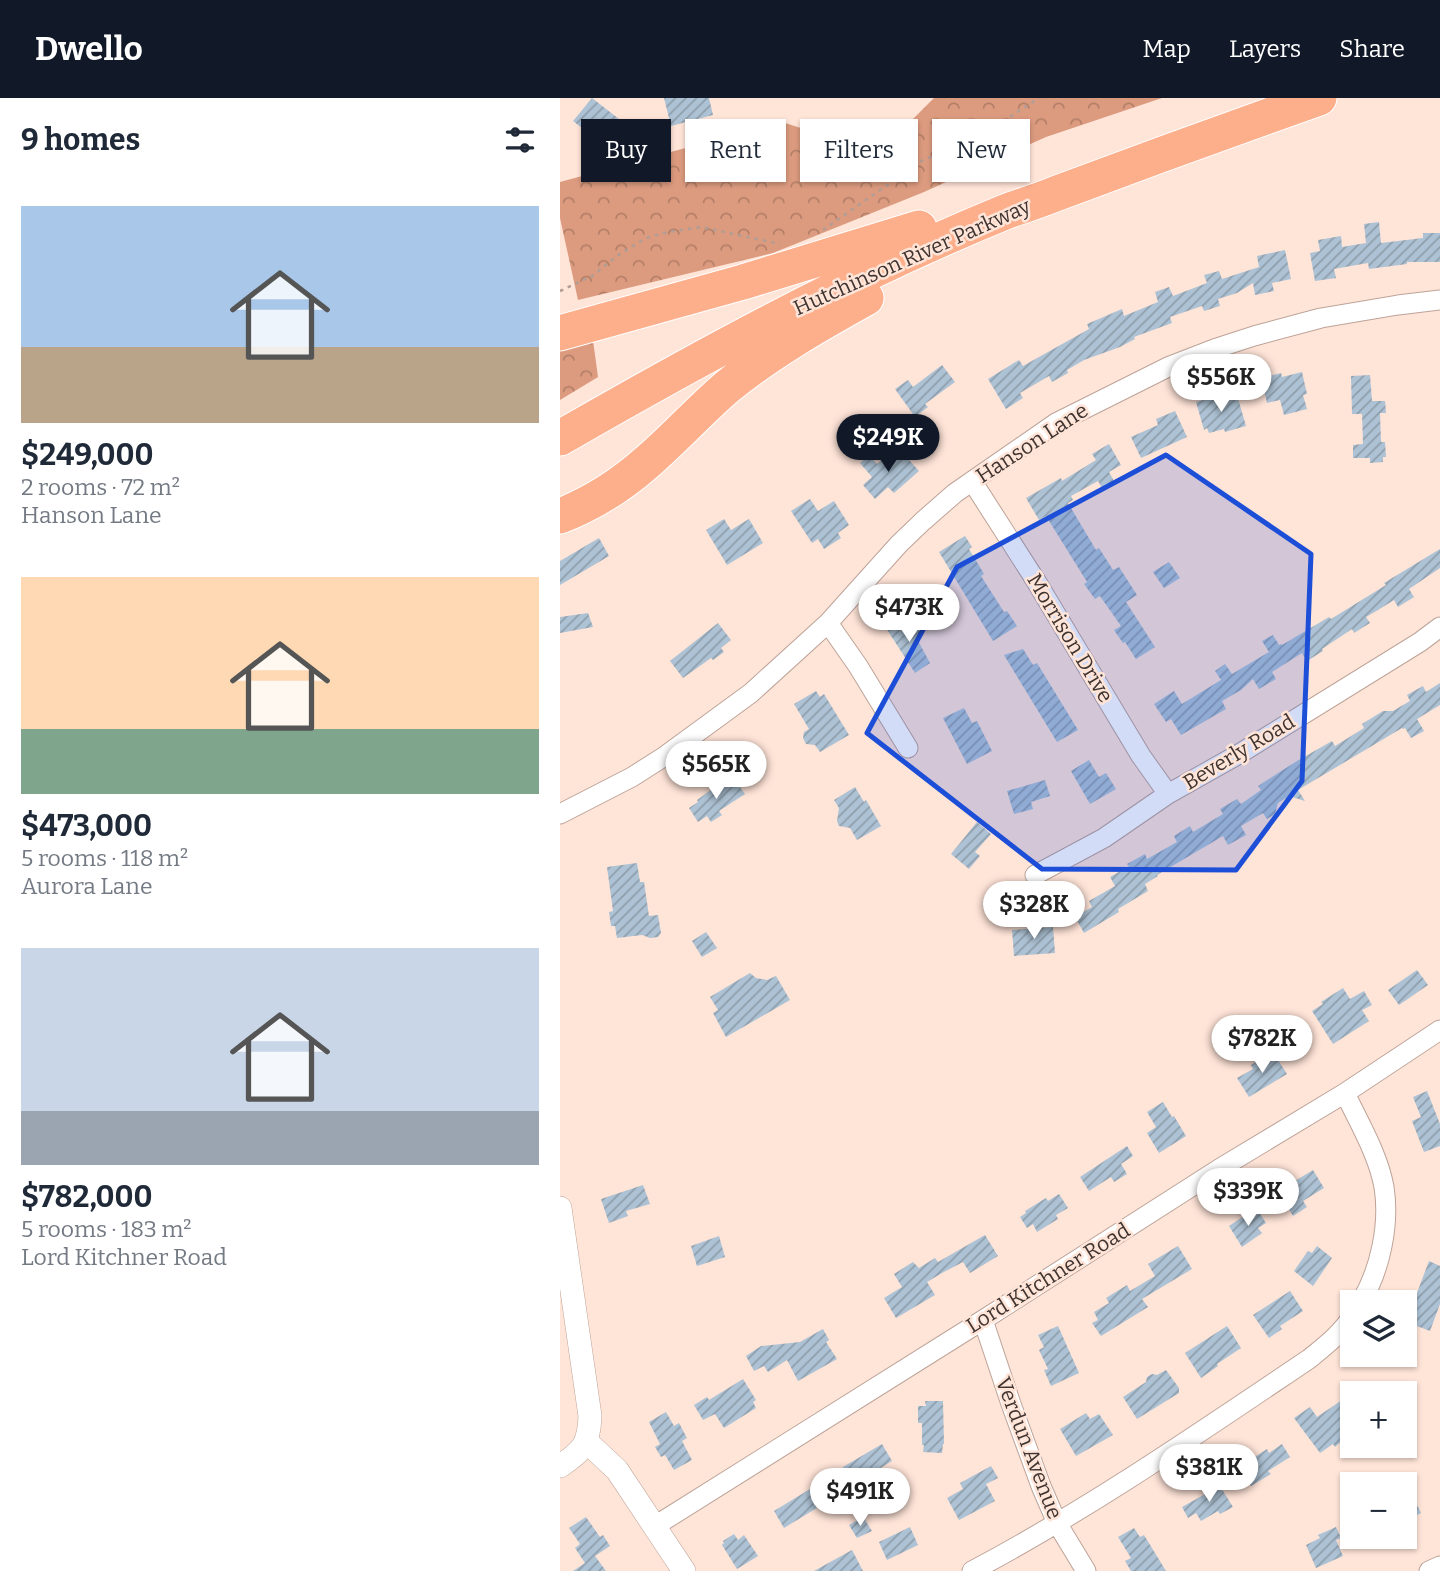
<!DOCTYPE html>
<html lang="en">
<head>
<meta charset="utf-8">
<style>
	:root { --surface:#fff; --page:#f6f6f7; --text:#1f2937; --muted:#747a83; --accent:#111827 }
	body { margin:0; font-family:Bitter,serif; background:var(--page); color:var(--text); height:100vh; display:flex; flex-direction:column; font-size:26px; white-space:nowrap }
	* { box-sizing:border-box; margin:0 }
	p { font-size:23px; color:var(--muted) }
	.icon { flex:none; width:38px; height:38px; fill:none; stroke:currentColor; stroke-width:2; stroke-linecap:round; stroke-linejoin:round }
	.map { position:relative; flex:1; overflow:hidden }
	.panel { display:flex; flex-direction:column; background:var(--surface); width:560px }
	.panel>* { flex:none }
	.banner { position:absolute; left:21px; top:21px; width:665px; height:63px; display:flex; gap:14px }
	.buttons { position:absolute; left:780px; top:1192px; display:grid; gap:14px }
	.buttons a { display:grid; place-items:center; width:77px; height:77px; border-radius:0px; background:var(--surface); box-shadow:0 2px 5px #0004; font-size:35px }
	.price { position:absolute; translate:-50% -60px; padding:0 16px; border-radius:24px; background:#fff; color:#222; font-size:23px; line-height:46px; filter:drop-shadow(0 2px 4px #0008) }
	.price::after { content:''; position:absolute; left:50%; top:42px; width:21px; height:16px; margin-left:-10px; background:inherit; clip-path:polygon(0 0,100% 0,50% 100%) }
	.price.selected { background:var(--accent); color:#fff }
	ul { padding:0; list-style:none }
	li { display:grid; align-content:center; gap:14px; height:371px; padding:0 21px }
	li span { display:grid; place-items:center; height:217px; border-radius:0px; color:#555 }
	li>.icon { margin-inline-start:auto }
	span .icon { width:126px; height:126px; fill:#fffc; stroke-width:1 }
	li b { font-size:30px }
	h2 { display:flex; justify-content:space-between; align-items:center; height:84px; padding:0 21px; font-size:30px }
	.tag { padding:0 24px; border-radius:0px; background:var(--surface); box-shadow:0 2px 5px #0004; font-size:24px; line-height:63px }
	.tag.selected { background:var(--accent); color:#fff }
	header { display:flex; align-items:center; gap:42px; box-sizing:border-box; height:98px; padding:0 35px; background:var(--accent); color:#fff }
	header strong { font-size:33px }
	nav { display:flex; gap:38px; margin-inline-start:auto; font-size:24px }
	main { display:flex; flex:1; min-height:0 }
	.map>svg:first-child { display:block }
	.forest { fill:url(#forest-crowns) }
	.building { fill:url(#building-hatch) }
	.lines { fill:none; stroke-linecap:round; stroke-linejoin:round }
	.minor-casing { stroke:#bda398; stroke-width:21 }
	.tertiary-casing { stroke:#bda398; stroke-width:24 }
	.motorway-casing { stroke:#fff; stroke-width:37 }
	.path { stroke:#b19d94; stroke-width:2.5; stroke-dasharray:3.5 5; stroke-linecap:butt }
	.minor { stroke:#fff; stroke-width:19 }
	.tertiary { stroke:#fff; stroke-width:23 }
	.motorway { stroke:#fdae8b; stroke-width:35 }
	.marked { fill:#1d4ed8; fill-opacity:0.2; stroke:#1d4ed8; stroke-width:5; stroke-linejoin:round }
	.labels { text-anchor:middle; stroke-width:5; stroke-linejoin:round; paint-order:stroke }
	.street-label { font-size:21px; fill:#3f3430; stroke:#ffe4d8 }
</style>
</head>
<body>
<header>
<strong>Dwello</strong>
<nav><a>Map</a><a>Layers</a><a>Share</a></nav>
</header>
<main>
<section class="panel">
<h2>9 homes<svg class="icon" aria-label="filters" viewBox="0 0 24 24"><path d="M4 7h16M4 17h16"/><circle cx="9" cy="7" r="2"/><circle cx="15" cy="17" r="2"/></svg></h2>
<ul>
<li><span style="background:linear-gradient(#a9c7e8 65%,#b9a48a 0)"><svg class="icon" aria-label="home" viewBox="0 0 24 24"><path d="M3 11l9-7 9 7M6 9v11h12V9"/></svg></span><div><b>$249,000</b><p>2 rooms · 72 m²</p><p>Hanson Lane</p></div></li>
<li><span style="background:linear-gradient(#ffd9b3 70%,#7fa58c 0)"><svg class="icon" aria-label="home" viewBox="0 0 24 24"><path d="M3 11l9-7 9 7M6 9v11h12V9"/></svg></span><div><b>$473,000</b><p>5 rooms · 118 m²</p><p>Aurora Lane</p></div></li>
<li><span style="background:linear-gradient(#c9d6e8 75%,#9aa5b1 0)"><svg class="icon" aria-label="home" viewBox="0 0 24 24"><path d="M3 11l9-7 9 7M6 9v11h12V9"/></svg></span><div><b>$782,000</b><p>5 rooms · 183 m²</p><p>Lord Kitchner Road</p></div></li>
</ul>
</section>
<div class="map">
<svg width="880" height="1473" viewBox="0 0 880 1473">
	<defs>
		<pattern id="forest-crowns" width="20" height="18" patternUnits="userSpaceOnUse" patternTransform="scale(1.75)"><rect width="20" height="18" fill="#dc9b7f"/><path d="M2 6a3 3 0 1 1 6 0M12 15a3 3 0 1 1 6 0" fill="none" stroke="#b47f68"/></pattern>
		<pattern id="building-hatch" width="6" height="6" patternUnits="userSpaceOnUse" patternTransform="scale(1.75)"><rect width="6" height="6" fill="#adc2d4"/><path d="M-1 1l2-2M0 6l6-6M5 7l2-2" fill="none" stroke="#8e9eac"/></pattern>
	</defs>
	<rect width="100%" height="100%" fill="#ffe4d8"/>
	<!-- forest -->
	<path class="forest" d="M374,0H602L486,39L364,94L213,155L18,202L0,120V84L222,24L319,55Z
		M32,235L38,279L0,302V245Z"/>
	<!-- building -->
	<path class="building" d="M32,0L68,28L49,51L13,23Z
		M104,0H149L153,17L111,28Z
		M819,124L821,145L863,140V135H880V164H847V166L809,171L808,165L774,171L776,180L755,183L750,155L760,153L758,142L781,138L782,149L806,145L804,126Z
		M725,152L731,181L712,185L714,193L695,197L693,185L677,195L658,201L660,208L644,213L642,208L610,219L612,225L574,239L575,241L560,249L524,262L507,272L508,275L492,284L489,278L460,295L463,300L446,311L428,281L459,262L463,268L529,231L527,226L562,211L564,218L598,204L595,194L609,189L613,198L647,185L644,177L659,173L662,181L699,169L697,158Z
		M382,267L395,284L365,306L368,309L355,319L335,291L348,282L353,289Z
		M742,274L747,296L743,297L747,311L724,317L720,302L707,305L701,280L721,275L722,279Z
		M810,277L812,303H825L826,315H820L821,344H825L826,359H823V364L810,365V360H793V347L803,346L802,316H792L791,278Z
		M677,297L686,328L665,334L664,331L649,335L647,330L644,332L636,304L657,298L658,303Z
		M615,313L627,339L581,360L571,339L598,327L596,321Z
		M549,346L561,367L549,374L554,383L542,390L538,383L511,398L513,402L508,405L536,452L539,450L553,472L559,469L577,497L566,504L595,549L576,561L565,544L563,545L554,532L561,528L540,498L535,501L524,486L527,484L486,418L479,422L466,400L501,380L502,383L536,362L532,356Z
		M342,354L359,373L334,395L328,389L315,401L303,387L312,379L300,365L309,357L317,366L330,356L334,361Z
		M250,401L258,413L274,403L289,427L278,435L281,440L264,451L258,441L252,445L231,413Z
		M164,421L171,432L189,421L203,445L167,467L146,432Z
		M405,438L412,449L409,451L424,476L421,478L444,514L447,513L457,528L433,543L379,454Z
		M39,440L49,458L0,487V463Z
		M880,451V470L849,491L854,499L838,509L834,502L818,512L806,519L810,525L794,535L792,531L762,551L763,553L747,563L742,555L712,574L716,581L699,591L693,581L681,592L662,603L666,611L621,637L611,621L606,624L594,606L614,593L622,606L661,582L655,573L665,566L672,576L709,554L702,543L713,537L719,547L721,546L722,547L769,519L771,521L826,487L824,485Z
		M609,464L620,480L604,490L593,474Z
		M28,515L33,529L0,535V519Z
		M342,520L348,529L354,525L361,535L356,539L370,565L355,575L326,530Z
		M158,525L171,542L161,550L164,554L153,562L151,560L123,580L110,563Z
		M463,551L473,567L477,565L518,632L497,644L444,557Z
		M880,585V607L857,621L864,633L851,640L845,630L843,631L842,630L738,692L745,703L729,698L718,705L715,716L707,721L703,715L681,728L686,737L668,747L663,738L597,777L598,778L585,786L588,793L558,811L559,814L524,835L515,819L532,809L529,803L555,788L550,779L569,768L567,766L585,756L587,761L617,744L614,738L630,728L633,734L663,716L660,711L677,701L681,706L701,692L698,688L737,663L772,643L775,648L804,630L802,626L823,613H833L850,603L847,597L863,588L866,594Z
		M256,593L260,599L264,596L289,637L260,654L255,647L246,646L243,640L244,634L249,631L234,606Z
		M404,610L412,625L417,623L432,653L407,666L383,620Z
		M529,662L539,679L546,675L556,691L530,706L511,673Z
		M174,681L185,696L159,713L162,717L151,724L147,718L138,724L129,710L138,704L137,702L159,686L161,690Z
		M485,682L490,698L471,704L473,711L454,716L447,693Z
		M295,689L304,704L306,702L321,728L297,742L290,730L279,728L277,723L279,710L274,702Z
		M417,724L431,736L415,754L420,758L409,771L391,756Z
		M77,765L80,784H84L89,818L98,817L101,835L98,839L90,840L82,837L57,840L55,828H51L49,814L53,813L47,769Z
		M493,829L495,855L454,858L452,832Z
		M146,834L157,850L142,859L132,843Z
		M857,872L868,887L839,907L828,892Z
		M190,875L196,880L207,882L216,878L230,902L166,939L153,915L158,912L150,899Z
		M783,890L790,901L804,893L812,907L802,912L809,923L773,946L752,913L763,906L761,904Z
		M713,954L727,976L689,999L677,980L693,971L691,967Z
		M867,993L880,1026V1048L864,1054L852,1023L861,1019L853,999Z
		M603,1004L612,1019L614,1018L626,1038L599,1055L587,1035L596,1029L587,1014Z
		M567,1048L573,1058L561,1066L567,1076L554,1084L551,1079L529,1093L520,1079Z
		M753,1072L764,1090L743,1103L747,1109L733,1118L724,1103L736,1095L730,1086Z
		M83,1087L90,1106L66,1113L68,1118L49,1125L41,1101Z
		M499,1096L508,1110L496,1117L498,1121L477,1134L473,1126L467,1130L460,1119L466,1115L465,1113L486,1100L488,1103Z
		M693,1112L696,1116L699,1114L706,1125L698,1130L702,1135L682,1149L669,1128Z
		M425,1137L438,1158L410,1175L403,1164L382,1175L367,1184L375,1197L336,1220L324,1200L342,1189L334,1176L353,1164L359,1170L375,1160L378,1164Z
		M159,1138L165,1159L137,1168L131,1148Z
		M618,1148L632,1171L582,1201L588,1209L541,1238L532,1225L538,1222L534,1214L549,1205L546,1200L567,1187L570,1193L595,1178L588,1166Z
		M757,1148L772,1160L753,1188L734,1173L748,1153L752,1155Z
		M869,1163L880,1168V1206L870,1233L846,1224Z
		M730,1193L743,1213L720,1228L722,1231L709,1240L693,1217Z
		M498,1228L519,1275L491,1288L484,1272L488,1271L479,1252L484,1249L478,1237Z
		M667,1228L681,1250L657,1266L658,1268L641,1280L625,1255Z
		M263,1231L269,1242L266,1244L277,1261L238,1283L227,1262L208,1274L204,1268L194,1273L186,1258L201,1248L240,1244Z
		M606,1272L619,1290V1295L577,1321L563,1299L586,1284L587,1279L592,1276L597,1277Z
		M183,1281L196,1302L193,1304L196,1310L164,1330L155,1316L143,1322L134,1307L147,1299L149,1302Z
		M785,1300L793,1311V1342H783L775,1349L773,1346L760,1355L734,1320L750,1309L757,1319Z
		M365,1303H383L384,1346H383L382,1355L363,1354L364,1347H362V1325H358V1308H366Z
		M106,1314L114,1328L119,1325L127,1340L122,1343L132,1362L114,1372L105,1357L101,1359L95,1349L100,1346L89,1324Z
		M526,1315L530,1321L539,1316L553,1337L516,1358L500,1331Z
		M322,1346L332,1363L293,1387L283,1369Z
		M722,1346L730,1359L708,1373L711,1376L691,1388L679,1369L707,1351L709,1355Z
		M431,1368L438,1380L426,1386L435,1403L399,1422L387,1400L403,1391L400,1385Z
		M845,1383L861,1415L845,1423Z
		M658,1385L673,1409L660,1416L658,1413L641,1423L636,1415L628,1420L622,1409L647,1395L645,1392Z
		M250,1391L260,1408L224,1430L214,1413Z
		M26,1419L40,1439L43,1437L50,1448L35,1458L46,1473H13L25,1465L15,1450L20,1446L9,1430Z
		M303,1419L312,1433L297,1440L289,1427Z
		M350,1429L358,1447L327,1462L319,1444Z
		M776,1429L781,1440L776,1442L783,1458L756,1470L746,1447L760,1440L758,1437Z
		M574,1430L580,1439L584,1437L606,1473H571L565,1463L571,1460L558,1439Z
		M174,1436L178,1442L184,1437L198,1458L177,1471L162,1447L164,1445L163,1443Z
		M292,1452L303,1473H254Z"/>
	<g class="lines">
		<defs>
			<path id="minor" d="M412,383L476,483L581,658L608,696
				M268,525L298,568L348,650
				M0,716L72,679L105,658L191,595L268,525L339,446L363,423L395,395L496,325L610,268L654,251L694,238L761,220L838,207L880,202
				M475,777L544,740L608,696L679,656L860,544L880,529
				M785,995C799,1025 818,1056 824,1089C830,1127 820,1172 801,1204
				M423,1222L451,1306L481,1388L497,1425L526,1473
				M95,1428L423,1222L659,1071L785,995L880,932
				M412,1473C529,1411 639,1335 749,1261C765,1248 782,1235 793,1217
				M869,1473L880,1468"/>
			<path id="tertiary" d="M0,1110L30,1318C29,1346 23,1353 0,1368
				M27,1344L57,1372L124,1473"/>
			<path id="motorway" d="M0,235L183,184L359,130
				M0,340C144,257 291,177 445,114C461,108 478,103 495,96C583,63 671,31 759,0
				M0,418C31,406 61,387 86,365C114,341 139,313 167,289C210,254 259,226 306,200"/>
		</defs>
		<!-- minor casing -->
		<use href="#minor" class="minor-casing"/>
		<!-- tertiary casing -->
		<use href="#tertiary" class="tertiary-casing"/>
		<!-- motorway casing -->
		<use href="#motorway" class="motorway-casing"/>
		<!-- path -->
		<path class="path" d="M263,132L366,60L386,57L407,49L442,24L479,0
			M0,193L32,178L57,158L86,140L108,134L141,129L220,146"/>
		<!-- minor -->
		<use href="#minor" class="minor"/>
		<!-- tertiary -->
		<use href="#tertiary" class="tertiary"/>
		<!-- motorway -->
		<use href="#motorway" class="motorway"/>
	</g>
	<!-- marked area -->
	<path class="marked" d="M606,357L751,456L742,683L676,772L482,771L307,635L397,469Z"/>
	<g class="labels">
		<!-- street labels -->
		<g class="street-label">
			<text transform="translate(352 159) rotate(-24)" y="7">Hutchinson River Parkway</text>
			<text transform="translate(472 345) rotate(-33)" y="7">Hanson Lane</text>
			<text transform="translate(510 540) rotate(59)" y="7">Morrison Drive</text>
			<text transform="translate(679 654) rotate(-31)" y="7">Beverly Road</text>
			<text transform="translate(488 1180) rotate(-32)" y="7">Lord Kitchner Road</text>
			<text transform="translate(469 1350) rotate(69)" y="7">Verdun Avenue</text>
		</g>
	</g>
</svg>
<div class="buttons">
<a><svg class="icon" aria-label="layers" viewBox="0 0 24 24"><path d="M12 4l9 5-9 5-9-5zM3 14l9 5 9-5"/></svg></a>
<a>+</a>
<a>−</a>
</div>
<b class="price" style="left:661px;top:316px">$556K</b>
<b class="price selected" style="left:328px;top:376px">$249K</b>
<b class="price" style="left:349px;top:546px">$473K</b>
<b class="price" style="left:156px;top:703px">$565K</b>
<b class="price" style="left:474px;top:843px">$328K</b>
<b class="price" style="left:702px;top:977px">$782K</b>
<b class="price" style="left:688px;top:1130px">$339K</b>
<b class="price" style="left:649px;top:1406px">$381K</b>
<b class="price" style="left:300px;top:1430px">$491K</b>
<div class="banner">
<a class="tag selected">Buy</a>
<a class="tag">Rent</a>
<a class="tag">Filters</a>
<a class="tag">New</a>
</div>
</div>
</main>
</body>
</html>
